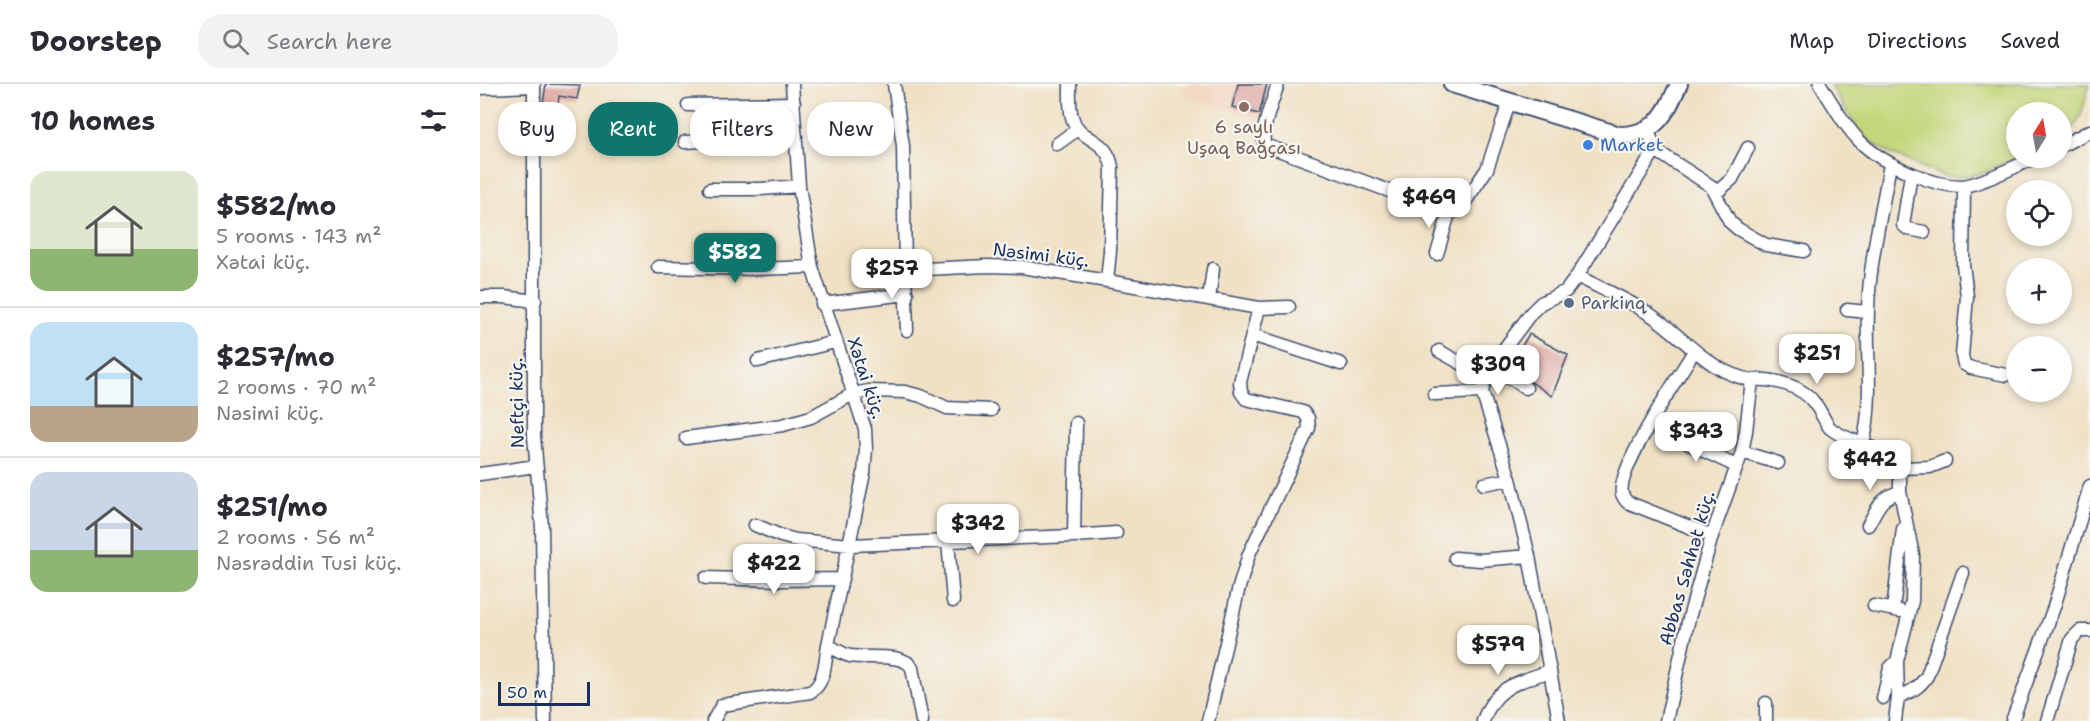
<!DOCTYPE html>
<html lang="en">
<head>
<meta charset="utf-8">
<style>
	:root { --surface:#fff; --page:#f2f2f3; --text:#2b2b33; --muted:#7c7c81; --line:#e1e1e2; --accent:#0f766e }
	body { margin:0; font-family:"Shantell Sans",sans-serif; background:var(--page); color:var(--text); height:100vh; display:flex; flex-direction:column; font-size:22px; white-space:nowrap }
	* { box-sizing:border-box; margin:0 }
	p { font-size:20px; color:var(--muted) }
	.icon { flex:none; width:33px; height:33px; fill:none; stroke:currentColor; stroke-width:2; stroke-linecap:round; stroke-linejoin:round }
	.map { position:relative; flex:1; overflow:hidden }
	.sheet { display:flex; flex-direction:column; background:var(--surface); width:480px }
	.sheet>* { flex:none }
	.top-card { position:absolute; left:18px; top:18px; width:570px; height:54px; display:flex; gap:12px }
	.needle { width:39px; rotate:11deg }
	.controls { position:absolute; left:1526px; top:18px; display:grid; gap:12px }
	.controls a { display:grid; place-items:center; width:66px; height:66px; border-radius:50%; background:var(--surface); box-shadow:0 3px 9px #0003; font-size:30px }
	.scale { position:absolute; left:18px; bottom:15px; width:92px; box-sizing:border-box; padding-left:6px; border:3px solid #1b2f5e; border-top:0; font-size:16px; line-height:21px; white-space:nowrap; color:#1b2f5e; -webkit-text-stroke:4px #f6f6f2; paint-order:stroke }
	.price { position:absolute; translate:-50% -51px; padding:0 14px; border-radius:12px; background:#fff; color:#222; font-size:20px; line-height:39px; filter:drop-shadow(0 2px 3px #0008) }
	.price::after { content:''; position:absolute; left:50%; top:36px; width:18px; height:14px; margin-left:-9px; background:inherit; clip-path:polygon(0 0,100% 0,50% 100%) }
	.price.current { background:var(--accent); color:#fff }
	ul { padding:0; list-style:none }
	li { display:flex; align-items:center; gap:18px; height:150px; padding:0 30px }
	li+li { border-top:2px solid var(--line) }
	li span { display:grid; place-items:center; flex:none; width:168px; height:120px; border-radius:18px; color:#555 }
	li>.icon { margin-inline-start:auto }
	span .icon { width:72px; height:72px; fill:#fffc; stroke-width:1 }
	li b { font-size:26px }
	h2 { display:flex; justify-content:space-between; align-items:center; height:72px; padding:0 30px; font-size:26px }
	.tag { padding:0 21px; border-radius:24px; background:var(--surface); box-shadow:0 3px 9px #0003; font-size:21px; line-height:54px }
	.tag.current { background:var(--accent); color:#fff }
	header { display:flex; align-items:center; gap:36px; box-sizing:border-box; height:84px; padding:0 30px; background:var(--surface); border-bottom:2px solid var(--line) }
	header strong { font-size:28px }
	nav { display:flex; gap:33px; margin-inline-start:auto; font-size:21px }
	.search { width:420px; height:54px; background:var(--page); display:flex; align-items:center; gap:15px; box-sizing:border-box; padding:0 21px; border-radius:24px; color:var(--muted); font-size:22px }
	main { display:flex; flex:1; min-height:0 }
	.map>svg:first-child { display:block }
	.built { fill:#f3d4bf }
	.green { fill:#c2d578; stroke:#6e826b; stroke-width:1.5 }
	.building { fill:#dba19a }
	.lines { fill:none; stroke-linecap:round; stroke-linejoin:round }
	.minor-casing { stroke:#3b4a6d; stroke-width:15 }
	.major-casing { stroke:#3b4a6d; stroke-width:20 }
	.minor { stroke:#fff; stroke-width:12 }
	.major { stroke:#fff; stroke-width:16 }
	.education-dot { fill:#8d6e63; stroke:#f6f6f2; stroke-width:2 }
	.shop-dot { fill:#3f7fe0; stroke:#f6f6f2; stroke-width:2 }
	.service-dot { fill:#5c6f8a; stroke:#f6f6f2; stroke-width:2 }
	.labels { text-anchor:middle; stroke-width:4.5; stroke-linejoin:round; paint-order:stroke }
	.education-label { font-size:18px; fill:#785e54; stroke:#f6f6f2 }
	.shop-label { font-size:18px; fill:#366cbe; stroke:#f6f6f2; text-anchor:start }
	.street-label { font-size:18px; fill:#1b2f5e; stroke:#f6f6f2 }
	.service-label { font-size:18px; fill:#4e5e75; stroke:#f6f6f2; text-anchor:start }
</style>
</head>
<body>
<header>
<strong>Doorstep</strong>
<div class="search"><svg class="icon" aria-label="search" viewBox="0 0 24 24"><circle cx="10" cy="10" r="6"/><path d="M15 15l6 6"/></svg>Search here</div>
<nav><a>Map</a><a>Directions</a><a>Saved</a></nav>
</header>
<main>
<section class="sheet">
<h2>10 homes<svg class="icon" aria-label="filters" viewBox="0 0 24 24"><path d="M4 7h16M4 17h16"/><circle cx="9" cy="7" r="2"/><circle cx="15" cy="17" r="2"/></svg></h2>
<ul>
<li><span style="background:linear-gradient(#dfe7d0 65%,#8fb573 0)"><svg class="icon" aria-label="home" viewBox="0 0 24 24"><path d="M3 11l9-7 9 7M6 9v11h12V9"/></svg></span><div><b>$582/mo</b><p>5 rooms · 143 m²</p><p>Xətai küç.</p></div></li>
<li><span style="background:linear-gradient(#bfe0f5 70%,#b9a48a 0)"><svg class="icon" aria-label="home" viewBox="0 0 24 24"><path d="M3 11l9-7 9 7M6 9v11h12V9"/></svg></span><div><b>$257/mo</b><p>2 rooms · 70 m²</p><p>Nəsimi küç.</p></div></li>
<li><span style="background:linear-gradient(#c9d6e8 65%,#8fb573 0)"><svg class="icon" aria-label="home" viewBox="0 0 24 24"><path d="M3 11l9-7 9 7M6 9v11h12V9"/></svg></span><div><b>$251/mo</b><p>2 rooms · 56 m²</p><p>Nəsrəddin Tusi küç.</p></div></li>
</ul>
</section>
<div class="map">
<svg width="1610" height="637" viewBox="0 0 1610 637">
	<rect width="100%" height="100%" fill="#f6f6f2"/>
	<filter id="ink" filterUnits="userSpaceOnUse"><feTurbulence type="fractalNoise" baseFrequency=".0167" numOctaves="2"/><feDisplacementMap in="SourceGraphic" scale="12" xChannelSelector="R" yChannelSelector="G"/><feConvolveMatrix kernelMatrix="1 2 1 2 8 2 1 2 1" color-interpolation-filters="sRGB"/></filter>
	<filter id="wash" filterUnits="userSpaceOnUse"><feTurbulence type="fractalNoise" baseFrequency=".008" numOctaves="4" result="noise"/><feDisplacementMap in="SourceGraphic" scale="24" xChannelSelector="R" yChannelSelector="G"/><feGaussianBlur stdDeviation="1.35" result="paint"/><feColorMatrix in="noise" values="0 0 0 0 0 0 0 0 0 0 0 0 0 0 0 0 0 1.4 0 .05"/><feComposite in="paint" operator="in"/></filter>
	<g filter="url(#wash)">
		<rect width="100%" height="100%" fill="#f0e1c5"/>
		<!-- built -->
		<path class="built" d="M704,0H792L782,37L702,10Z"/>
		<!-- green -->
		<path class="green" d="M1350,0H1609C1604,20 1601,45 1581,53V28H1536L1537,74L1502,89L1482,93L1464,92L1409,69L1382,53Z"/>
		<g id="blocks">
			<!-- building -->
			<path class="building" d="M66,0L100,1L97,15L79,12L77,29L62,27Z
				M758,0H787L779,30L752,23Z
				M1049,250L1088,271L1072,312L1029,283Z"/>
		</g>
	</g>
	<g filter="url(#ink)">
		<use href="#blocks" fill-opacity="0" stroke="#3b4a6d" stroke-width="1.5"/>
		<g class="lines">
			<defs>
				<path id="minor" d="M54,0V352L62,443L65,637
					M312,0L319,102L332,183L385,345L386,365L384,389L348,561C355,565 362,570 370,572C387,575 424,568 432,584L442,637
					M414,0L423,62L425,186L507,182L542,183L627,197
					M590,0C590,11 589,23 592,33C598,58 627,52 632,83L630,167L627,197L779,224L760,298L761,308L766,315L823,328L828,334L829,344L769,470L758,507L728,637
					M798,0C794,14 779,48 785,61L969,129L981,124L1007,85L1030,16
					M1340,0C1370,48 1379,68 1433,90C1448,97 1466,102 1482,102C1500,101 1537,81 1555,74
					M0,4L54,2
					M208,21L314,19
					M205,58L316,52
					M577,60L598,45
					M1581,62L1610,47
					M1175,66L1231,102L1250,138L1258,145L1286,161L1324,167
					M1410,80C1402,128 1389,178 1388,227C1386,273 1394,314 1383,360L1411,372L1418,377L1420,384V408L1433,471L1432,517L1417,577L1418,613L1415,637
					M1431,90L1423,141L1428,145L1444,148
					M1484,102L1483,181L1487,212L1482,272L1484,280L1491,284L1526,291
					M230,105H281L319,102
					M1236,109L1252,95L1268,64
					M957,170L969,129
					M178,183L277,185L332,183
					M425,186L427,246
					M1097,192C1120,204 1146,215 1168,229C1203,251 1228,289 1272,296L1266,347L1262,368L1232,452L1209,534L1186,637
					M0,213H24L55,217
					M729,215L733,185
					M342,220L427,210
					M779,224L809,223
					M1367,226L1388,228
					M772,251L861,280
					M959,267L1006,293
					M1214,267C1199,292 1136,386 1142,410C1143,412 1146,417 1147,418L1232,452
					M278,277L355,258
					M1013,283L1046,304
					M1272,296C1293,294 1323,302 1335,320C1341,327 1344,337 1350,344C1359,352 1373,356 1383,360
					M954,310L1002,308
					M1188,350L1256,382
					M206,354L303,341L331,333L373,310L389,307L425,308L441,312L467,324L511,326
					M1262,368L1298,379
					M1420,384L1450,383L1465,377
					M0,390L56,382
					M1004,400L1030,395
					M275,441L301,452L316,456L370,461L594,452L596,339
					M1388,441C1398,424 1400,413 1420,408
					M594,452L636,449
					M468,457L473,517
					M975,474L1000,476L1049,472
					M226,494L302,496L361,495
					M1394,522L1420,527
					M1413,525L1423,445L1426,443
					M1418,613C1431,608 1439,604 1447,592L1483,489
					M1403,614L1410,584L1417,577
					M233,637L242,621L330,608C345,601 345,577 348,561
					M1003,637C1015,602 1038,598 1070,587
					M1079,637L1049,472L1030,395L1002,308L1006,293L1024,265L1051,229L1061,219L1086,207L1097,192L1175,66L1168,46
					M1286,637V619
					M1532,637L1574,523L1610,402
					M1567,637L1592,555L1600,547H1610"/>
				<path id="major" d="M972,0L1139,51C1176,51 1185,31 1199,0"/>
			</defs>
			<!-- minor casing -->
			<use href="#minor" class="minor-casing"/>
			<!-- major casing -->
			<use href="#major" class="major-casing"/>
			<!-- minor -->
			<use href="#minor" class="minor"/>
			<!-- major -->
			<use href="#major" class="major"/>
		</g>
	</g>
	<!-- markers -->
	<circle class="education-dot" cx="764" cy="23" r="6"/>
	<circle class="shop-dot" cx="1108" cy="61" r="6"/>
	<circle class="service-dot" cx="1089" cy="219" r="6"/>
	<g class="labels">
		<!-- education labels -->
		<g class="education-label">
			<text x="764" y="49">6 saylı<tspan x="764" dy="21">Uşaq Bağçası</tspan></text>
		</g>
		<!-- shop labels -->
		<g class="shop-label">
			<text x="1120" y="67">Market</text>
		</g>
		<!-- street labels -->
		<g class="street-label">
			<text transform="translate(561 171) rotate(7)" y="6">Nəsimi küç.</text>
			<text transform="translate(386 294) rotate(72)" y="6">Xətai küç.</text>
			<text transform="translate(37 319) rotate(-91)" y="6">Neftçi küç.</text>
			<text transform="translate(1207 484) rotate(-74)" y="6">Abbas Səhhət küç.</text>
		</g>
		<!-- service labels -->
		<g class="service-label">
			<text x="1101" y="225">Parkinq</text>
		</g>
	</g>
</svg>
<div class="controls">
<a><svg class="needle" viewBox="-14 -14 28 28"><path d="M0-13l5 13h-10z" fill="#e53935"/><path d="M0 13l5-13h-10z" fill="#7c7c81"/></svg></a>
<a><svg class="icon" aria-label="locate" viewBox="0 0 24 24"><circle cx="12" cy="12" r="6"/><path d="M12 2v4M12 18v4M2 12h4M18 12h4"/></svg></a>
<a>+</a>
<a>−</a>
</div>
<div class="scale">50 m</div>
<b class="price" style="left:949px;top:145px">$469</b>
<b class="price current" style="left:255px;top:200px">$582</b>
<b class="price" style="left:412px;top:216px">$257</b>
<b class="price" style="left:1337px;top:301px">$251</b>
<b class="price" style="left:1018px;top:312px">$309</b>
<b class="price" style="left:1216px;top:379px">$343</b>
<b class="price" style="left:1390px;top:407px">$442</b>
<b class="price" style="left:498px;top:471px">$342</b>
<b class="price" style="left:294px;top:511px">$422</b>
<b class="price" style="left:1018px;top:592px">$579</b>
<div class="top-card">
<a class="tag">Buy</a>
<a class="tag current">Rent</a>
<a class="tag">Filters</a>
<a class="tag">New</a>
</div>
</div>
</main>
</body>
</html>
